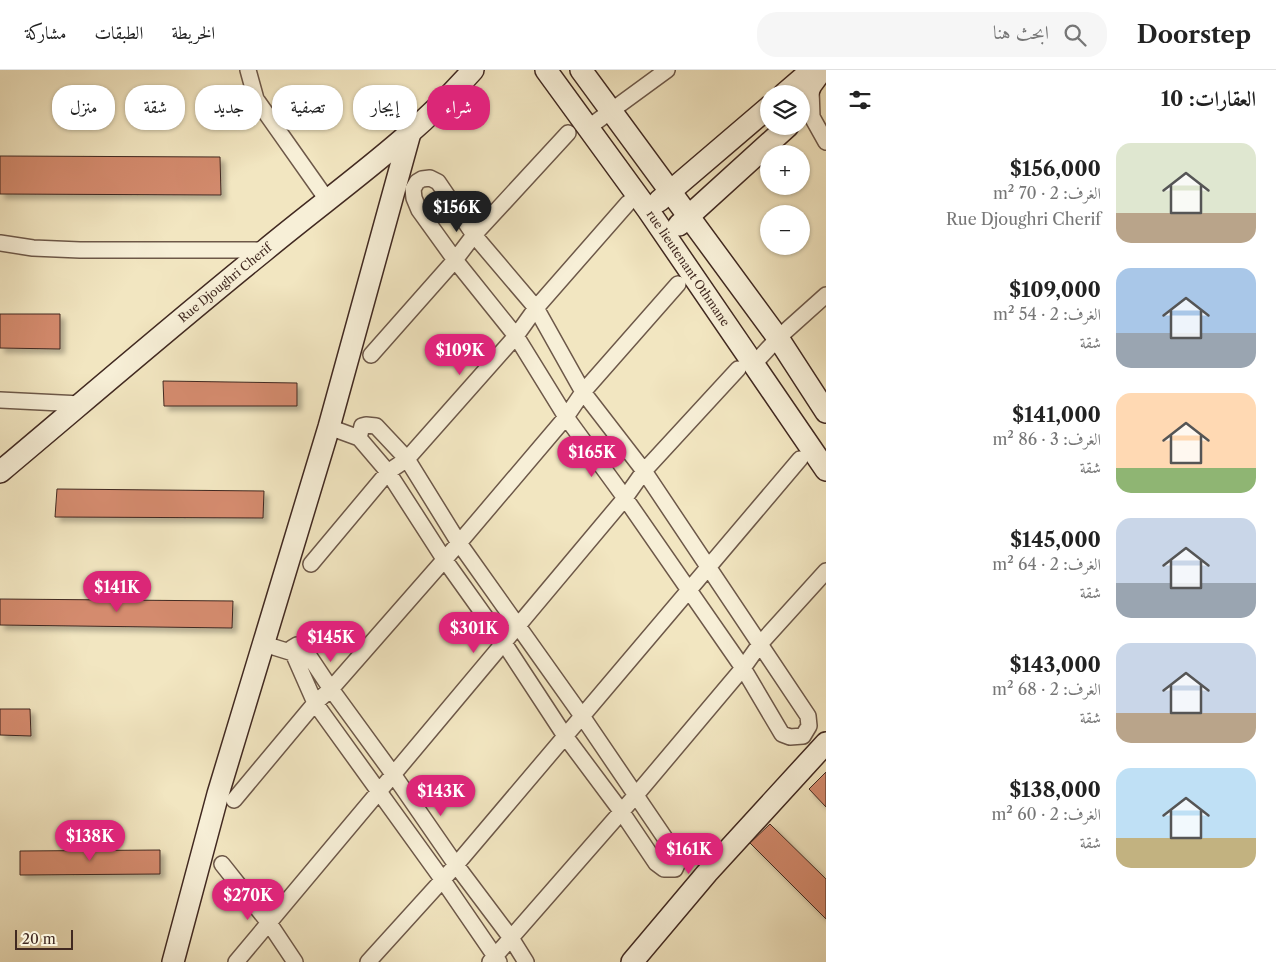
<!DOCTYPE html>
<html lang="ar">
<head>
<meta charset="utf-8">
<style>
	:root { --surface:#fff; --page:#f6f6f6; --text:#222; --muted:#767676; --line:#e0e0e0; --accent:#db2777 }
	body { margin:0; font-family:"Libre Caslon Text",Amiri,serif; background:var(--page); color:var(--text); direction:rtl; height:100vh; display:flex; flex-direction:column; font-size:19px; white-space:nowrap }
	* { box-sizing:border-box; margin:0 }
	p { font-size:16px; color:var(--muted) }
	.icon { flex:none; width:28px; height:28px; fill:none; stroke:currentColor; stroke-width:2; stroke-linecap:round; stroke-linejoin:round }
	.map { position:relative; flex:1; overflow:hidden; direction:ltr }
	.sheet { display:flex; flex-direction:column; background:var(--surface); width:450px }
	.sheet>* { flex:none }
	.top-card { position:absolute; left:15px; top:15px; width:475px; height:45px; direction:rtl; display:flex; gap:10px }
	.tools { position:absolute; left:760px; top:15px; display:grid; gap:10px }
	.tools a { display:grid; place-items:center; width:50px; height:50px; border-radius:50%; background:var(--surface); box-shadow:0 1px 4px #0004; font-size:25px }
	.scale { position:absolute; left:15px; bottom:12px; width:58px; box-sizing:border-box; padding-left:5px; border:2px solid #412921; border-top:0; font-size:14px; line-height:18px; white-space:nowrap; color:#412921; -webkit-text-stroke:4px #f7efd7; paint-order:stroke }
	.price { position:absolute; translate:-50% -42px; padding:0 11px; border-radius:18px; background:var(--accent); color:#fff; font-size:16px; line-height:32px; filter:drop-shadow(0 1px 2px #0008) }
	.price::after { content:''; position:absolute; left:50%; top:30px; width:15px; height:11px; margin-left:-8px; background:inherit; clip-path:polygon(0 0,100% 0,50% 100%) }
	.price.active { background:#222; color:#fff }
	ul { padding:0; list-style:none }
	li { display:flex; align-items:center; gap:15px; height:125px; padding:0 20px }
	li span { display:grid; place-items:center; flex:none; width:140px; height:100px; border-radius:15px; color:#555 }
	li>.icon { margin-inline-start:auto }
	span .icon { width:60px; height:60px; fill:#fffc; stroke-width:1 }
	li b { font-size:21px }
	h2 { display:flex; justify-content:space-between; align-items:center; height:60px; padding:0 20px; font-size:21px }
	.pill { padding:0 18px; border-radius:20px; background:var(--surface); box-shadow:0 1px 4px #0004; font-size:18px; line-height:45px }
	.pill.active { background:var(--accent); color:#fff }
	header { display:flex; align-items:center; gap:30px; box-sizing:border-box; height:70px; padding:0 25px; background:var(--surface); border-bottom:1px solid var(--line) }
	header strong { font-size:24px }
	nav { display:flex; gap:28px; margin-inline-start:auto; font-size:18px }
	.search { width:350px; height:45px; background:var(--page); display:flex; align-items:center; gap:12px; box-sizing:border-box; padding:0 18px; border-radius:20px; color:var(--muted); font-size:19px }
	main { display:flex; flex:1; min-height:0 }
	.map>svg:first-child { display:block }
	.building { fill:#d48b6e; stroke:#412921; filter:url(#shadow) }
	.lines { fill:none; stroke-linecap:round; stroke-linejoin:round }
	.street-casing { stroke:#6d5849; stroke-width:18 }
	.secondary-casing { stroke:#412921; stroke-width:24 }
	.street { stroke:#f7efd7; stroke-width:15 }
	.secondary { stroke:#f7efd7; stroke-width:21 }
	.labels { text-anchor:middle; stroke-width:4.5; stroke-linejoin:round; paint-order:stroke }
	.street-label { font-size:12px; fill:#412921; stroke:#f7efd7 }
</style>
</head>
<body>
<header>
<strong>Doorstep</strong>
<div class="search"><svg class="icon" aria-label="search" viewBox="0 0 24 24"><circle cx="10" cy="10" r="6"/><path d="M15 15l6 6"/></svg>ابحث هنا</div>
<nav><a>الخريطة</a><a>الطبقات</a><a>مشاركة</a></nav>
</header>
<main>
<section class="sheet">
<h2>العقارات: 10<svg class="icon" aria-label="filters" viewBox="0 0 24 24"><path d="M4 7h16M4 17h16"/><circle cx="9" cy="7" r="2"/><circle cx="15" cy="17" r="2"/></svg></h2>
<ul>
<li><span style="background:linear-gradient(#dfe7d0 70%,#b9a48a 0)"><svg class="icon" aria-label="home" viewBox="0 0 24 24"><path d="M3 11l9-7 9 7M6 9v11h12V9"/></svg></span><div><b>$156,000</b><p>الغرف: 2 · 70 m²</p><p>Rue Djoughri Cherif</p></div></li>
<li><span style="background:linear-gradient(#a9c7e8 65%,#9aa5b1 0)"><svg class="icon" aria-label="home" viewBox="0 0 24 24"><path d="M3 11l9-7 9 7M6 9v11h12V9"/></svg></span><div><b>$109,000</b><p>الغرف: 2 · 54 m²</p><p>شقة</p></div></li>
<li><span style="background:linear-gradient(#ffd9b3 75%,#8fb573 0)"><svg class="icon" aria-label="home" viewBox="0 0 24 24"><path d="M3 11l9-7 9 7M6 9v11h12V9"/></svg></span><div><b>$141,000</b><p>الغرف: 3 · 86 m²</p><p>شقة</p></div></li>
<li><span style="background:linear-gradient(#c9d6e8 65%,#9aa5b1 0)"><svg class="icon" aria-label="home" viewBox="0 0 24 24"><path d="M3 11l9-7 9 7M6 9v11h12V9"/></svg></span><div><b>$145,000</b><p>الغرف: 2 · 64 m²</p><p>شقة</p></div></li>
<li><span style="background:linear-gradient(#c9d6e8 70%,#b9a48a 0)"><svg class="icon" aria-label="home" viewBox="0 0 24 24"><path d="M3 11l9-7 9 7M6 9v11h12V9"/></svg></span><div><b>$143,000</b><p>الغرف: 2 · 68 m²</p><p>شقة</p></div></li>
<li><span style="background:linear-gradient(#bfe0f5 70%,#c2b280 0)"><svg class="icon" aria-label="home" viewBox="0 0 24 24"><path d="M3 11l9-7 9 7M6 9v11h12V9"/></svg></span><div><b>$138,000</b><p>الغرف: 2 · 60 m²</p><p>شقة</p></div></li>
</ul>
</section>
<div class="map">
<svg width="826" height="892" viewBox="0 0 826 892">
	<defs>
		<filter id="shadow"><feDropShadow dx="4.5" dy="4.5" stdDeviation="2.5" flood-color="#0004"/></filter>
	</defs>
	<rect width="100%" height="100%" fill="#f2e6c1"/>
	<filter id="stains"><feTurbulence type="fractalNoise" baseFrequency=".004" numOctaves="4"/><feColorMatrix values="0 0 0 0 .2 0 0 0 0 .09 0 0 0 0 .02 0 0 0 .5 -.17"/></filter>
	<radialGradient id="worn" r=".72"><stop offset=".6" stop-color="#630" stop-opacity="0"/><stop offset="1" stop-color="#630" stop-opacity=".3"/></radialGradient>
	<!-- building -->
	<path class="building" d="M0,86L220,87L221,125L0,124Z
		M0,244H60V279L0,278Z
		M163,311L297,313V336H164Z
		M57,419L264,421L263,448L55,447Z
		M0,529L233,531L232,558L0,555Z
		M0,639H30L31,666L0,665Z
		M826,702V737L809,719Z
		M770,754L826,809V849L750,773Z
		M160,780V804L20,805V781Z"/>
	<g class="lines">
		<defs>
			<path id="street" d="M248,0L256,29L328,131
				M811,19L812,47L826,72
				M589,57L667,0
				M430,108L438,112L474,165L536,238L583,322L644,401L808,646L809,656L803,666L790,667L782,664L743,598L625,428L566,347L516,266L455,190L419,140L414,128L413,119L417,112L422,109Z
				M0,173L33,178L80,180H265
				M371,285L455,190L474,165L568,63
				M753,295L778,268L826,225
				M0,330L81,334
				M329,357L359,368L388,402L444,489L504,573L565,666L621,741L656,793L664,799H675L680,788L669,774L582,646L459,473L407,389L376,356L366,355L362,356L359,368
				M311,494L388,402L407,389L516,266L536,238L628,133
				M264,574L293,583
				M234,730L315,633L331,619L459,473L566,347L583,322L678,214
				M222,794L269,853L295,892
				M236,892L625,428L644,401L738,299
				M368,892L456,795L800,389
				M490,892L636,725L743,598L760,574L826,501
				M499,892L442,809L315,633L293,583L292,578L297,575L303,577L331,619L393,704L456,795L511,868L526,892"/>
			<g id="secondary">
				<path id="s1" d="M546,0L648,140L826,400"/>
				<path d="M581,0L778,268L826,342"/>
				<path d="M784,24L812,0"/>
				<path d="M801,37L811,15L822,0"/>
				<path d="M659,131L769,37"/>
				<path d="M679,155L788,56"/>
				<path id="s2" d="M0,402C88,328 175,253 264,181C335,122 413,69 473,0"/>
				<path d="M173,892L218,724L329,357L410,63"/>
				<path d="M632,892L707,803L826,673"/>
			</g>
		</defs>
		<!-- street casing -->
		<use href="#street" class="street-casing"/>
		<!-- secondary casing -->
		<use href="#secondary" class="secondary-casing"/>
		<!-- street -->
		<use href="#street" class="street"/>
		<!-- secondary -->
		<use href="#secondary" class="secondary"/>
	</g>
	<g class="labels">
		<!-- street labels -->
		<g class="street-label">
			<text dy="4" stroke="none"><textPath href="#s1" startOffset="244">rue lieutenant Othmane</textPath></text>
			<text dy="4" stroke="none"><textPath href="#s2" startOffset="294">Rue Djoughri Cherif</textPath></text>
		</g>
	</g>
	<rect width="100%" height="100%" filter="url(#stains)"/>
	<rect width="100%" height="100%" fill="url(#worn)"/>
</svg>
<div class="tools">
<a><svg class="icon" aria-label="layers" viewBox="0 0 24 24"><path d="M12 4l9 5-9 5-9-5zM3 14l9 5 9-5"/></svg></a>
<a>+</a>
<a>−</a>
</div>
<div class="scale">20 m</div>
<b class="price active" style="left:457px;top:163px">$156K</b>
<b class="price" style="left:460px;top:306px">$109K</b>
<b class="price" style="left:592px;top:408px">$165K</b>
<b class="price" style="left:117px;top:543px">$141K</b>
<b class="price" style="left:474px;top:584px">$301K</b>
<b class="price" style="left:331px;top:593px">$145K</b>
<b class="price" style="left:441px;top:747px">$143K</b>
<b class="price" style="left:90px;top:792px">$138K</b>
<b class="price" style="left:689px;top:805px">$161K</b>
<b class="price" style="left:248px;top:851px">$270K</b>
<div class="top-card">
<a class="pill active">شراء</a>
<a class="pill">إيجار</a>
<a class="pill">تصفية</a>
<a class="pill">جديد</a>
<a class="pill">شقة</a>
<a class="pill">منزل</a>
</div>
</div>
</main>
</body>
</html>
